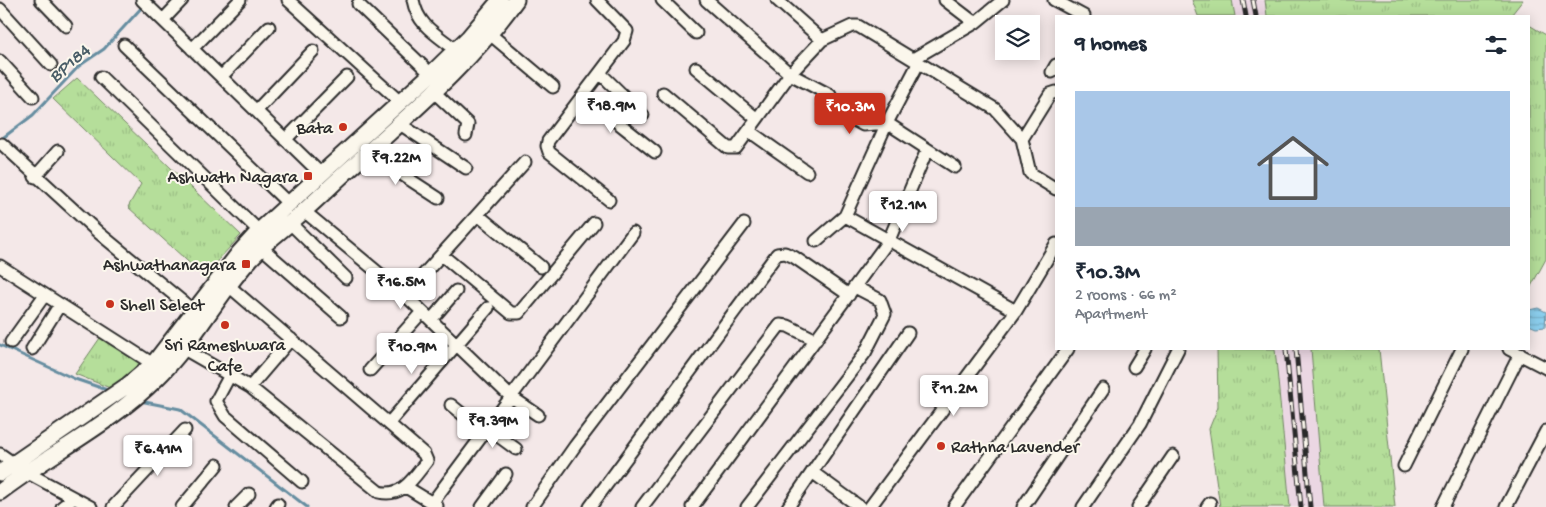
<!DOCTYPE html>
<html lang="en">
<head>
<meta charset="utf-8">
<style>
	:root { --surface:#fff; --page:#f2f2f3; --text:#1f2937; --muted:#747a83; --accent:#c8321e }
	body { margin:0; font-family:"Gochi Hand",sans-serif; background:var(--page); color:var(--text); height:100vh; display:flex; flex-direction:column; font-size:19px; white-space:nowrap }
	* { box-sizing:border-box; margin:0 }
	p { font-size:16px; color:var(--muted) }
	.icon { flex:none; width:28px; height:28px; fill:none; stroke:currentColor; stroke-width:2; stroke-linecap:round; stroke-linejoin:round }
	.map { position:relative; flex:1; overflow:hidden }
	.sheet { position:absolute; left:1055px; top:15px; width:475px; height:335px; display:flex; flex-direction:column; background:var(--surface); border-radius:0px; box-shadow:0 2px 12px #0003 }
	.sheet>* { flex:none }
	.tools { position:absolute; left:995px; top:15px; display:grid; gap:10px }
	.tools a { display:grid; place-items:center; width:45px; height:45px; border-radius:0px; background:var(--surface); box-shadow:0 2px 12px #0003; font-size:25px }
	.price { position:absolute; translate:-50% -42px; padding:0 11px; border-radius:5px; background:#fff; color:#222; font-size:16px; line-height:32px; filter:drop-shadow(0 1px 2px #0008) }
	.price::after { content:''; position:absolute; left:50%; top:30px; width:15px; height:11px; margin-left:-8px; background:inherit; clip-path:polygon(0 0,100% 0,50% 100%) }
	.price.current { background:var(--accent); color:#fff }
	ul { padding:0; list-style:none }
	li { display:grid; align-content:center; gap:10px; height:265px; padding:0 20px }
	li span { display:grid; place-items:center; height:155px; border-radius:0px; color:#555 }
	li>.icon { margin-inline-start:auto }
	span .icon { width:90px; height:90px; fill:#fffc; stroke-width:1 }
	li b { font-size:21px }
	h2 { display:flex; justify-content:space-between; align-items:center; height:60px; padding:0 20px; font-size:21px }
	.map>svg:first-child { display:block }
	.built { fill:#ebd7e3 }
	.grass { fill:url(#grass-tufts); stroke:#708462 }
	.water { fill:url(#water-rules); stroke:#658da0 }
	.lines { fill:none; stroke-linecap:round; stroke-linejoin:round }
	.stream { stroke:#658da0; stroke-width:3 }
	.minor-casing { stroke:#2b2b2b; stroke-width:15 }
	.major-casing { stroke:#2b2b2b; stroke-width:19 }
	.minor { stroke:#fbf7ec; stroke-width:11 }
	.major { stroke:#fbf7ec; stroke-width:15 }
	.rail-casing { stroke:#2b2b2b; stroke-width:5 }
	.rail { stroke:#fbf7ec; stroke-width:3; stroke-dasharray:9; stroke-linecap:butt }
	.poi-dot { fill:#c8321e; stroke:#fbf7ec; stroke-width:2 }
	.labels { text-anchor:middle; stroke-width:4; stroke-linejoin:round; paint-order:stroke }
	.poi-label { font-size:18px; fill:#2b2b2b; stroke:#fbf7ec; text-anchor:end }
	.water-label { font-size:19px; font-style:italic; fill:#485c66; stroke:#fbf7ec }
</style>
</head>
<body>
<div class="map">
<svg width="1546" height="507" viewBox="0 0 1546 507">
	<defs>
		<pattern id="grass-tufts" width="24" height="20" patternUnits="userSpaceOnUse" patternTransform="scale(1.25)"><rect width="24" height="20" fill="#b5de9a"/><path d="M3 7l-1-3M5 7V3M7 7l1-3M15 17l-1-3M17 17v-4M19 17l1-3" fill="none" stroke="#9cbf85"/></pattern>
		<pattern id="water-rules" width="6" height="5" patternUnits="userSpaceOnUse" patternTransform="scale(1.25)"><rect width="6" height="5" fill="#8ccfee"/><path d="M0 2.5h6" fill="none" stroke="#79b2cc"/></pattern>
	</defs>
	<rect width="100%" height="100%" fill="#f4e8e8"/>
	<filter id="ink" filterUnits="userSpaceOnUse"><feTurbulence type="fractalNoise" baseFrequency=".02" numOctaves="2"/><feDisplacementMap in="SourceGraphic" scale="10" xChannelSelector="R" yChannelSelector="G"/><feConvolveMatrix kernelMatrix="1 2 1 2 8 2 1 2 1" color-interpolation-filters="sRGB"/></filter>
	<g filter="url(#ink)">
		<!-- built -->
		<path class="built" d="M1232,0H1265L1267,16H1235Z
			M1275,349H1311L1324,507H1290Z"/>
		<!-- grass -->
		<path class="grass" d="M1192,0H1232L1235,16H1198Z
			M1265,0H1523L1512,14L1515,16H1267Z
			M1529,25L1546,35V259L1529,290Z
			M77,78L241,235L220,258L207,279L128,207L141,184L53,99Z
			M100,338L143,363L110,388L75,374Z
			M1217,349H1275L1290,507H1220L1209,429L1218,407Z
			M1311,349H1379L1395,507H1324Z"/>
		<!-- water -->
		<path class="water" d="M1538,308L1546,312L1545,327L1536,328L1529,325V310Z"/>
		<g class="lines">
			<!-- stream -->
			<path class="stream" d="M0,140L33,115L79,66L104,49L143,6
				M0,345L75,379L110,391
				M140,401L180,409L307,507"/>
			<defs>
				<path id="minor" d="M41,0L66,26
					M142,0L321,174
					M288,0L399,101
					M413,0C418,26 436,34 456,50
					M597,0L627,31L624,41L548,141L547,146L549,152L609,200
					M662,0L696,33
					M706,0L790,74L830,95
					M777,0L822,40L852,26H858L995,109L1022,139L1030,173L1056,189
					M945,0L975,23
					M1054,0L1084,16
					M358,4L431,74
					M0,9L51,65
					M163,20L182,0
					M490,34L553,87
					M124,45L288,203
					M192,49L240,0
					M913,59L975,23L1003,0
					M0,61L33,97
					M919,62L887,123L955,167
					M696,68L757,119
					M1052,72L1056,65
					M600,73L643,115
					M101,77L259,231
					M221,77L269,27
					M434,92L468,124L466,135
					M663,93L728,148H736L790,74L822,40
					M583,95L655,152
					M824,104L863,125L887,123L845,216L1016,311
					M256,111L313,51
					M400,124L466,168
					M749,131L807,172
					M1022,139L1050,94L1056,92
					M285,140L347,77
					M2,144L99,233L195,312
					M369,153L438,198
					M35,177L58,151
					M304,211L405,295L510,396L538,415
					M478,215L541,267
					M290,223L346,278
					M816,241L845,216
					M262,248L341,317
					M442,255L511,313H519L594,223
					M0,266L153,364
					M405,295L525,162
					M431,320L456,291
					M11,342L44,296
					M177,345L250,387L379,492C403,498 414,477 427,461L424,454L229,286
					M32,349L59,306
					M1509,349L1546,368
					M1134,367L1145,349
					M370,370L422,312
					M230,375L216,401L225,416L302,482
					M250,387L291,339
					M451,405L483,431
					M389,423L488,308
					M486,427L516,449
					M0,454L26,472L91,507
					M1404,466L1462,349
					M812,472L860,507
					M406,487L437,506
					M432,503L633,233
					M62,507L74,498
					M113,507L185,430
					M182,507L217,465
					M236,507L249,494
					M276,507L278,504
					M482,507L506,474
					M532,507L575,446L744,224
					M590,507L777,254L785,253L794,257L849,295
					M642,507L780,325L788,326L816,340
					M692,507L889,240L927,150
					M747,507L865,353L885,314L880,300L855,287
					M788,507L908,333
					M870,507L1016,311L1056,244
					M954,507L1068,349
					M1023,507L1103,389
					M1083,507L1140,424L1178,349
					M1138,507L1173,456
					M1207,507L1210,503
					M1443,507L1520,354
					M1506,507L1546,431"/>
				<path id="major" d="M0,473L128,385L153,364L239,253L259,231L431,74L468,38L500,0
					M0,492C51,453 111,424 156,379C197,340 221,286 262,247C276,234 291,223 305,210C322,195 338,179 355,164C412,112 471,63 516,0"/>
			</defs>
			<!-- minor casing -->
			<use href="#minor" class="minor-casing"/>
			<!-- major casing -->
			<use href="#major" class="major-casing"/>
			<!-- minor -->
			<use href="#minor" class="minor"/>
			<!-- major -->
			<use href="#major" class="major"/>
			<defs>
				<path id="rail" d="M1243,0L1246,16
					M1253,0L1256,16
					M1286,349L1301,507
					M1296,349L1310,507"/>
			</defs>
			<!-- rail casing -->
			<use href="#rail" class="rail-casing"/>
			<!-- rail -->
			<use href="#rail" class="rail"/>
		</g>
	</g>
	<!-- markers -->
	<g class="poi-dot">
		<circle cx="343" cy="127" r="5"/>
		<rect x="303" y="171" width="10" height="10" rx="2.5"/>
		<rect x="241" y="259" width="10" height="10" rx="2.5"/>
		<circle cx="110" cy="304" r="5"/>
		<circle cx="225" cy="325" r="5"/>
		<circle cx="941" cy="446" r="5"/>
	</g>
	<g class="labels">
		<!-- poi labels -->
		<g class="poi-label">
			<text x="333" y="133">Bata</text>
			<text x="298" y="182">Ashwath Nagara</text>
			<text x="236" y="270">Ashwathanagara</text>
			<text x="120" y="310" text-anchor="start">Shell Select</text>
			<text x="225" y="350" text-anchor="middle">Sri Rameshwara<tspan x="225" dy="21">Cafe</tspan></text>
			<text x="951" y="452" text-anchor="start">Rathna Lavender</text>
		</g>
		<!-- water labels -->
		<g class="water-label">
			<text transform="translate(68 62) rotate(-41)" y="7">BP184</text>
		</g>
	</g>
</svg>
<div class="tools">
<a><svg class="icon" aria-label="layers" viewBox="0 0 24 24"><path d="M12 4l9 5-9 5-9-5zM3 14l9 5 9-5"/></svg></a>
</div>
<b class="price" style="left:611px;top:134px">₹18.9M</b>
<b class="price current" style="left:850px;top:135px">₹10.3M</b>
<b class="price" style="left:396px;top:186px">₹9.22M</b>
<b class="price" style="left:903px;top:233px">₹12.1M</b>
<b class="price" style="left:401px;top:310px">₹16.5M</b>
<b class="price" style="left:412px;top:375px">₹10.9M</b>
<b class="price" style="left:954px;top:417px">₹11.2M</b>
<b class="price" style="left:493px;top:449px">₹9.39M</b>
<b class="price" style="left:158px;top:477px">₹6.41M</b>
<section class="sheet">
<h2>9 homes<svg class="icon" aria-label="filters" viewBox="0 0 24 24"><path d="M4 7h16M4 17h16"/><circle cx="9" cy="7" r="2"/><circle cx="15" cy="17" r="2"/></svg></h2>
<ul>
<li><span style="background:linear-gradient(#a9c7e8 75%,#9aa5b1 0)"><svg class="icon" aria-label="home" viewBox="0 0 24 24"><path d="M3 11l9-7 9 7M6 9v11h12V9"/></svg></span><div><b>₹10.3M</b><p>2 rooms · 66 m²</p><p>Apartment</p></div></li>
</ul>
</section>
</div>
</body>
</html>
